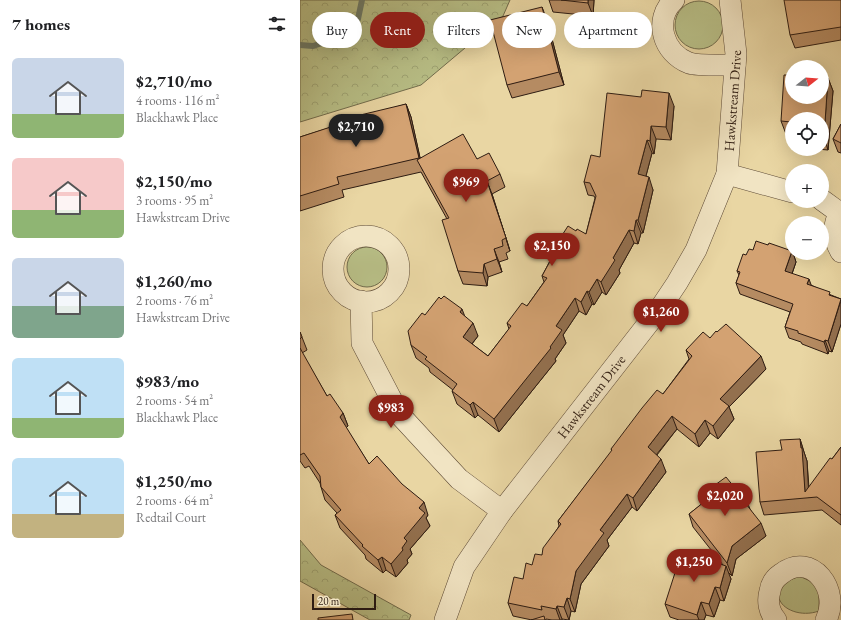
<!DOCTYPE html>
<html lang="en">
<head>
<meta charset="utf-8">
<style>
	:root { --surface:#fff; --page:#f6f6f6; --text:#202124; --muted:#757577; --accent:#8f2418 }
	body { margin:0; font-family:"EB Garamond",serif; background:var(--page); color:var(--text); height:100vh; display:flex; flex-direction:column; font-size:15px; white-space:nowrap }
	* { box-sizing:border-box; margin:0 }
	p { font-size:13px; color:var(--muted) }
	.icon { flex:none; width:22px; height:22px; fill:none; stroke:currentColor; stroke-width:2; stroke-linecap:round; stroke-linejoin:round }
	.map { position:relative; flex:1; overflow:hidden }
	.panel { display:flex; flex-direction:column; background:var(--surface); width:300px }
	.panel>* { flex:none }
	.top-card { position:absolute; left:12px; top:12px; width:380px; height:36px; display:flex; gap:8px }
	.needle { width:26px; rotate:73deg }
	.tools { position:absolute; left:485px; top:60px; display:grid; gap:8px }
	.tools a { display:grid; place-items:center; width:44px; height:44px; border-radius:50%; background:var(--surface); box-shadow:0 4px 16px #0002; font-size:20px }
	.scale { position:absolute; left:12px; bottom:10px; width:64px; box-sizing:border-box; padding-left:4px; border:2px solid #2e1c12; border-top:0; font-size:11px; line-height:14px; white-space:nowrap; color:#2e1c12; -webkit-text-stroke:3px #f1e4c3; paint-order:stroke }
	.price { position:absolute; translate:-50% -34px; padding:0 9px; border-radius:14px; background:var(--accent); color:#fff; font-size:13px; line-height:26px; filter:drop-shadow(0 1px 2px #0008) }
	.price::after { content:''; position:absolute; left:50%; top:24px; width:12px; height:9px; margin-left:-6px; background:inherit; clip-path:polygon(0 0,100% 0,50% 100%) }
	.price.selected { background:#222; color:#fff }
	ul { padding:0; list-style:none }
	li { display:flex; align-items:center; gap:12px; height:100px; padding:0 12px }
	li span { display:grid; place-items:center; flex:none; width:112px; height:80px; border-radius:6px; color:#555 }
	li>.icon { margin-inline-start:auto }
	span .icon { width:48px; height:48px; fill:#fffc; stroke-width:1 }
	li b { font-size:17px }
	h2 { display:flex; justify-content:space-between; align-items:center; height:48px; padding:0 12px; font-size:17px }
	.pill { padding:0 14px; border-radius:18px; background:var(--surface); box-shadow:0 4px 16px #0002; font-size:14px; line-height:36px }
	.pill.selected { background:var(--accent); color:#fff }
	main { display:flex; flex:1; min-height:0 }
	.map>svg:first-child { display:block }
	.green { fill:#b7bd85; stroke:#726c4c }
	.forest { fill:url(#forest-crowns); stroke:#726c4c }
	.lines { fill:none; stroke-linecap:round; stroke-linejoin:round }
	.stream { stroke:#6e7b68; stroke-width:6 }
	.minor-casing { stroke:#5d4a36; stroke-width:22 }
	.minor { stroke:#f1e4c3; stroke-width:21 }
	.wall { fill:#b58b62; stroke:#2e1c12 }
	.shaded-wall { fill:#947150; stroke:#2e1c12 }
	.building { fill:#d3a272; stroke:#2e1c12 }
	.labels { text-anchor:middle; stroke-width:3; stroke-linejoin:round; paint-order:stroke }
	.street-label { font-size:14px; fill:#2e1c12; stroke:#f1e4c3 }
</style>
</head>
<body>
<main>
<section class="panel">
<h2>7 homes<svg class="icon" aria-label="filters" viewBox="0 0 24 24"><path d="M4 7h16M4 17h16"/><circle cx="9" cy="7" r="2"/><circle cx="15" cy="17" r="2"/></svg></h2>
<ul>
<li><span style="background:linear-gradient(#c9d6e8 70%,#8fb573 0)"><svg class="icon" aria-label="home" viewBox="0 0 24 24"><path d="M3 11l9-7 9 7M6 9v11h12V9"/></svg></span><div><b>$2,710/mo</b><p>4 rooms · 116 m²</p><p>Blackhawk Place</p></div></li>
<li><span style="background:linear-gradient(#f6c9c9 65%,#8fb573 0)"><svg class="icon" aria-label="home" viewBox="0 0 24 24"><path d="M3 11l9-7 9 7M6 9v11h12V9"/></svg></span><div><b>$2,150/mo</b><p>3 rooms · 95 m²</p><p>Hawkstream Drive</p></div></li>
<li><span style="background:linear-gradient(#c9d6e8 60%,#7fa58c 0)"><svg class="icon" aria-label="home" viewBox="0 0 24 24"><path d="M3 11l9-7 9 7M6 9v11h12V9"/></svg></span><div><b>$1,260/mo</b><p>2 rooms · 76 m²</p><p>Hawkstream Drive</p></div></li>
<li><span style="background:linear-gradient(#bfe0f5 75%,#8fb573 0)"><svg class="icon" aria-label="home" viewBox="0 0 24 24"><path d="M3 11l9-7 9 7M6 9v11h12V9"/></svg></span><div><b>$983/mo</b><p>2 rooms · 54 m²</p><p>Blackhawk Place</p></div></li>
<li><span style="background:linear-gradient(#bfe0f5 70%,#c2b280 0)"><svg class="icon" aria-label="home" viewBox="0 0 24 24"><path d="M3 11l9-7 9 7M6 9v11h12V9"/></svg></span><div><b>$1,250/mo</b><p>2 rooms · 64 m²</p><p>Redtail Court</p></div></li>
</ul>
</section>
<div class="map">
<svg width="541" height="620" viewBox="0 0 541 620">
	<defs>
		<pattern id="forest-crowns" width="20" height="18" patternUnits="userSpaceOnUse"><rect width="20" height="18" fill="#b7bd85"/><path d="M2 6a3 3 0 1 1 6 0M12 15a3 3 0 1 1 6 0" fill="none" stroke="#9ea272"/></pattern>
	</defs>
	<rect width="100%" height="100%" fill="#e9d6a3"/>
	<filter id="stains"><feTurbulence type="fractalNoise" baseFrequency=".005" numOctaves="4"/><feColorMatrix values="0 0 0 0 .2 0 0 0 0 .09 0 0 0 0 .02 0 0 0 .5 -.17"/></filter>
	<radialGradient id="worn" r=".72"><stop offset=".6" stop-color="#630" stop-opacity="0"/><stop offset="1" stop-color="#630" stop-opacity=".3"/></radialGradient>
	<!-- green -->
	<path class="green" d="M375 25a24 24 0 1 1 48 0a24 24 0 1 1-48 0Z
		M47 267a20 20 0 1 1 40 0a20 20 0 1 1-40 0Z
		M499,576L519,585V611C494,620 466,601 485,583C489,580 495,578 499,576Z"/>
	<!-- forest -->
	<path class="forest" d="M0,0H210L203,16L121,85L0,122Z
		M0,540L21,565L111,615L109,620H70L0,581Z"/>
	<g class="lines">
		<!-- stream -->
		<path class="stream" d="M0,45L13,46L47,35L54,28L58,19L62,0"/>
		<defs>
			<g id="minor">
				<path d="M374,0C353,20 363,53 389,63C398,66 424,65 435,65"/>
				<path d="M427,174L492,192"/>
				<path d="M522,200L540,213"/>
				<path d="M541,212C532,224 533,239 541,252"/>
				<circle cx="66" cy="269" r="33"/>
				<path d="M61,301L62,343L99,414L159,479L202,511"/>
				<path id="s1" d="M145,620L164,567L202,511L361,307L377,283L396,250L427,174L436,54L430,0"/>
				<path d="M476,620C469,612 467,601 470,591C471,584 475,578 481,574C512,550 541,591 526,620"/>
			</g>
		</defs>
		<!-- minor casing -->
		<use href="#minor" class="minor-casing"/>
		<!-- minor -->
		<use href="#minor" class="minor"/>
	</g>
	<!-- wall -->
	<path class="wall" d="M249,0H294L293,16L253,12Z
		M541,0V40L495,48L490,35Z
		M247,20L264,85L212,98L207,85Z
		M528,78L533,91L528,150L517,149H522V119H492V140L490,135L486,134L481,121Z
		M106,104L111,117L120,158L177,159L200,174L205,187L192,194L210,251L206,253L208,259L199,262L202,272L188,277L187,286L163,284L158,271L147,219L121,172L42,190L44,197L0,211V137Z
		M374,106L371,140L356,139L354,154L352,153L346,176L353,190L343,233H341L338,244L334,243L319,270L320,273L306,295L302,292L294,305L292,304L286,315L279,311L263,335L266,343L255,359L256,361L199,432L178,415L175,418L157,404L152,391L153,390L130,372L129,368L116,358L111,345L125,315L164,316L178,336L172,344L188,356L209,329L207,323L227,306L244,282L242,276L260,242L259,240L276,231L286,234L295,198L294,196L288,195L284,182L300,157Z
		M541,124V153L538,152L533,139Z
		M468,245L493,253L496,262L492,274L511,285L531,295L541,299V324L532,352L529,351L528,354L502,344L501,342L489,338L485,327L490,312L440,294L436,283L439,275L437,271L446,255Z
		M0,332L7,350L2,353L27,396L43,413L48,426L46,428L69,464L128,515L126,518L130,526L110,549L112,554L107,560L108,563L96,577L86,570L83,573L66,559L65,555L40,528L35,515L37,513L25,500L21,487L20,483L9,466L5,468L0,461Z
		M410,338L466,369L429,407L434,419L418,439L410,433L399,447L377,429L357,455L366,472L337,511L332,507L307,540L309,546L281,584L275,612L271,611L269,620L262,619V620H252L246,619V620H231H232L213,616L208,603L223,579L232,565L242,555L259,526L258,521L312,451L311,449L363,394L389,359L386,350Z
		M500,439L504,452L507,461L509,488L532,459L541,447V525L522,510L464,515L460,502L482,450Z
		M404,493L448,504L450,509L466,536L436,559L432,576L428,572L431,579L424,601L420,600L414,617L406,615L404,620H379L370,617L365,604L423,565L393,527L389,514L407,500Z"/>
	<!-- shaded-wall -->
	<path class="shaded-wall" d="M288,0H294L293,16L288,3Z
		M242,7L247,20L264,85L259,72Z
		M528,78L533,91L528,150L524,137Z
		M369,93L374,106L371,140L366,127Z
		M106,104L111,117L123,171L119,158Z
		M351,126L356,139L354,154L350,141Z
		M347,140L352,153L343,187L338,174Z
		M349,177L353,190L343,233L338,220Z
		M187,181L192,194L210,251L206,238Z
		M336,220L341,233L338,244L334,231Z
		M329,230L334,243L319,270L320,273L306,295L301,282L313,258Z
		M194,249L199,262L202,272L197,259Z
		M492,251V253H493L496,262L489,282L485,271Z
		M184,264L188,277L187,286L183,273Z
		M297,279L302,292L294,305L289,292Z
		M509,279L513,290L507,284Z
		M287,291L292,304L286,315L281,302Z
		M275,298L279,311L263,335L266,343L255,359L256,361L199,432L194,419L250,347L256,326Z
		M541,300V324L532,352L528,341Z
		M162,309L167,322L160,312Z
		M173,323L178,336L167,350L163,337Z
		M525,340L529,351L528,354L524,342Z
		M461,356L466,369L429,407L434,419L418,439L413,426L420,399Z
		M173,402L178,415L175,418L170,405Z
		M43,413L48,426L44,430L40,417Z
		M372,416L377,429L352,460L348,447Z
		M405,420L410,433L399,447L395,434Z
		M500,439L504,452L507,461L509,498L505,492Z
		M361,459L366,472L337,511L333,498Z
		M327,494L332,507L307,540L309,546L281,584L275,612L270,599L276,571L300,530Z
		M124,502L128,515L126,518L130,526L110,549L112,554L107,560L108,563L96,577L91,564L102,548L104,538L119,508Z
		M461,523L466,536L436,559L432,576L427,563L432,546Z
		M82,557L86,570L83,573L78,560Z
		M426,566L431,579L424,601L420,588Z
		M415,587L420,600L414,617L409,604Z
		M267,598L271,611L269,620L264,607Z
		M401,602L406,615L404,620H399L397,615Z
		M257,606L262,619V620H260L256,609Z"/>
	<!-- building -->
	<path class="building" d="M261,0H288V3Z
		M484,0H541V27L490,35Z
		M242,7L259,72L207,85L190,20Z
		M484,75H492V97H522V78H528L524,137H522V119H492V135L490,134L491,122L481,121Z
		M342,90L369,93L366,127L351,126L350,141L347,140L338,174L349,177L338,220H336L334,231L329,230L313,258L315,260L301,282L297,279L289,292L287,291L281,302L275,298L256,326L262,330L250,347L251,348L194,419L173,402L170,405L152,391L157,384L125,359L127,357L111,345L108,331L122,313L125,315L139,297L141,299L144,296L162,309L160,312L173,323L163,337L188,356L211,326L207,323L222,303L227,306L247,278L242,276L261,241L259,240L268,226L276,231L277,229L286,234L296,196L290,183L284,182L291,155L300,157L307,93L341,97Z
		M106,104L119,158L37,177L39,184L0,196V137L49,121L48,118Z
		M541,124V143L533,139Z
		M163,134L177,159L189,153L200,174L187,181L206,238L202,240L203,246L194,249L197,259L184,264L183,273L158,271L142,220L149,218L117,160Z
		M456,241L468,245L469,243L492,251L485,271L509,279L507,284L530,292L529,295L541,299L528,341L525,340L524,342L498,333V331L485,327L493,304L436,283L440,272L437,271L443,254L446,255L449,249L453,250Z
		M426,324L461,356L420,399L429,406L413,426L405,420L395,434L372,416L348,447L361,459L333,498L327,494L300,530L304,533L276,571L270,599L267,598L264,607L257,606L256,609L241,606L242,610L208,603L214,577L223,579L226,563L232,565L235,554L242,555L243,548L261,524L258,521L312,450L311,449L342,408L357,390L363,394L392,356L386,350L403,332L410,338L416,331L417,332Z
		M0,332L2,337L0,339Z
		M0,348L27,396L30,394L43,413L40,417L69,464L77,456L102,484L124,502L119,508L125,513L104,538L107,541L102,548L103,550L91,564L82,557L78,560L62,546L63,545L35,515L41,510L21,487L20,476L4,453L0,455Z
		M500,439L501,448H502L505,492L530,458L532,459L541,447V515L517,497L460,502L456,452L482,450L480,440Z
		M426,477L448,504H446L461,523L432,546L427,563L389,514L409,498L404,493Z
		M382,551L426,566L420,588L415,587L409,604L401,602L397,615L365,604Z
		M52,614L53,620H18V618Z
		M244,616L245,620H231Z"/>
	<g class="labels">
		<!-- street labels -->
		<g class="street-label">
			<text dy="5" stroke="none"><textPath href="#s1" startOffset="605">Hawkstream Drive</textPath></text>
			<text dy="5" stroke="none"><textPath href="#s1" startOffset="269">Hawkstream Drive</textPath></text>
		</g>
	</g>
	<rect width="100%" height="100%" filter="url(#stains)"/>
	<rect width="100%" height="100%" fill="url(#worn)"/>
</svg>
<div class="tools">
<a><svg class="needle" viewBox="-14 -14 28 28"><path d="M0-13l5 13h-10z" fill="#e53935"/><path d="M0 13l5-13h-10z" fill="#757577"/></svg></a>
<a><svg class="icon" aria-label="locate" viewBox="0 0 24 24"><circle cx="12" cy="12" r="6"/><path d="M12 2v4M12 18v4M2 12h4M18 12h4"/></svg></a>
<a>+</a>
<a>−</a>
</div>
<div class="scale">20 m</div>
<b class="price selected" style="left:56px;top:148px">$2,710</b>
<b class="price" style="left:166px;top:203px">$969</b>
<b class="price" style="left:252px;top:267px">$2,150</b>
<b class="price" style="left:361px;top:333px">$1,260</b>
<b class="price" style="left:91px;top:429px">$983</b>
<b class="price" style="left:425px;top:517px">$2,020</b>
<b class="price" style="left:394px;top:583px">$1,250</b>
<div class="top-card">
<a class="pill">Buy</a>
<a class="pill selected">Rent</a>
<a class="pill">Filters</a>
<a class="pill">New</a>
<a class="pill">Apartment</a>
</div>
</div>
</main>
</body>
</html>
